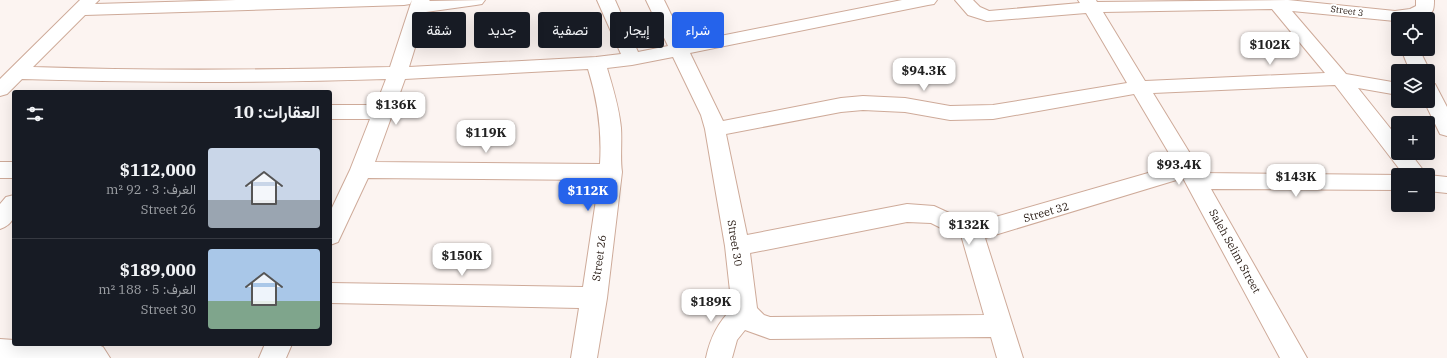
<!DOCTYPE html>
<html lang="ar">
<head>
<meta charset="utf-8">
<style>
	:root { --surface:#171b24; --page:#20242c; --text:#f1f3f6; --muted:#9ea1a6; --line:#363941; --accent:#2563eb }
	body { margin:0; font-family:"IBM Plex Serif",Vazirmatn,serif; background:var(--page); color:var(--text); direction:rtl; height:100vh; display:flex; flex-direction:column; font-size:15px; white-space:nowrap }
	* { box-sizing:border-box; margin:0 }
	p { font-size:13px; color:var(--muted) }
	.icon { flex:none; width:22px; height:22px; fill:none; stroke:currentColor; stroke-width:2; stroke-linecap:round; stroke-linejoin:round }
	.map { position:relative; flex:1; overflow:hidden; direction:ltr }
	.drawer { position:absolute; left:12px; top:90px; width:320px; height:256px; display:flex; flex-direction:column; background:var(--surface); border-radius:4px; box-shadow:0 4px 16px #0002; direction:rtl }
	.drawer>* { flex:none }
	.top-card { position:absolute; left:344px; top:12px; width:380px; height:36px; direction:rtl; display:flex; gap:8px }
	.tools { position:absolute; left:1391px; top:12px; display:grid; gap:8px }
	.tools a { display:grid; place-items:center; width:44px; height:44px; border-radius:4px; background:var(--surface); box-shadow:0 4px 16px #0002; font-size:20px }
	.price { position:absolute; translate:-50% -34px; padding:0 9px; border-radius:8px; background:#fff; color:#222; font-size:13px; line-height:26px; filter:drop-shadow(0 1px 2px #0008) }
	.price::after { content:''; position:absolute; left:50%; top:24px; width:12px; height:9px; margin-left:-6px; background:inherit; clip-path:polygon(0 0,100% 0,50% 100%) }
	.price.on { background:var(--accent); color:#fff }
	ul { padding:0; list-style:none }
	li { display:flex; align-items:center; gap:12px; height:100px; padding:0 12px }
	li+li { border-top:1px solid var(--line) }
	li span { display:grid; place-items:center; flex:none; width:112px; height:80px; border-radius:4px; color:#555 }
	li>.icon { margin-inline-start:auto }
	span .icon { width:48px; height:48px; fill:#fffc; stroke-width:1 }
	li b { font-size:17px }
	h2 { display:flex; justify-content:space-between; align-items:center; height:48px; padding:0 12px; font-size:17px }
	.pill { padding:0 14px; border-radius:4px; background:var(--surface); box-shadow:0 4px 16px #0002; font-size:14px; line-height:36px }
	.pill.on { background:var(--accent); color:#fff }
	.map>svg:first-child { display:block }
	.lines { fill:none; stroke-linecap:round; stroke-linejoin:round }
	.minor-casing { stroke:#ceaa99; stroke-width:2 }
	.minor { fill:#fff; fill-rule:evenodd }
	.labels { text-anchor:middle; stroke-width:4; stroke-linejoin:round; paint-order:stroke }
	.far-street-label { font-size:9px; fill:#251811; stroke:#fff }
	.street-label { font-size:11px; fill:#251811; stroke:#fff }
</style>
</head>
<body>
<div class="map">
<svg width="1447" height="358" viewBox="0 0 1447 358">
	<rect width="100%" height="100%" fill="#fcf4f1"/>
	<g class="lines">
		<defs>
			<path id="minor" d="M80,0H99L95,4L236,0H430L429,1L485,0L482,4L476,5L426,12L409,67L596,57L621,54L597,0H615L638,52L668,46L646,0H664L685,43L902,0H937L934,4L928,5L690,53L723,121L841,98L863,96L905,98L950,106L993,105L1127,83L1086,13L987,21L968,15L955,0H973L980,7L989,11L1080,3L1078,0H1096L1097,2L1288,0L1395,11L1410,9L1416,6V0H1434C1434,3 1434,7 1433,10C1429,19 1406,19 1398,19V21H1395L1292,11L1346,74L1398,83V95L1358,88L1398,138V153H1410L1427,175H1404L1335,85L1153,93L1202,173L1401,175H1398V190L1211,189L1307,358H1280L1183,178L985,238L1023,358H997L991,337L770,339L745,330L737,340L732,358H706C710,339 717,323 732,309L725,246L705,129L701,115L673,57L632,65L607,68C613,88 619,107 621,128C622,143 620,158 622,172L607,298L597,358H571L579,308L330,303V283L583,287L599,180L368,178L338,242L330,245V212L350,170L370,119H330V105H376L386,79C265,83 143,83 22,79L7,94L0,96V79ZM412,0L390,67C271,70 152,71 33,67L85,15L404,5L410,4ZM1272,9L1325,73L1145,81L1103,12ZM588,69C598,101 602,131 600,164L375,162L405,79ZM1134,94L1176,165L985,220L960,218L934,206L907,204L747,235L726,134L841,112L863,110L905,112L950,120L993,119ZM907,222L931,223L949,232L961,235L984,315L770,317L764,315L757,308L750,253Z
				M1401,49H1419L1430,71L1428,73V71H1410Z
				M1428,82L1435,84L1447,107V136L1440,134L1424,101H1428Z
				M0,162H14V178H0Z
				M1428,175L1447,177V193L1428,191Z
				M14,195C14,211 18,223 0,229V204L6,197Z
				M0,339L14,340V344H96L103,347L110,358H0Z
				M265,344H292L286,358H259Z"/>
		</defs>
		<!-- minor casing -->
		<use href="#minor" class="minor-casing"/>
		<!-- minor -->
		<use href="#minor" class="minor"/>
	</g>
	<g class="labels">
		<!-- far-street labels -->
		<g class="far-street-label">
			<text transform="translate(1347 11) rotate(8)" y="3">Street 3</text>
		</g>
		<!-- street labels -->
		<g class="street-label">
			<text transform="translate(1046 212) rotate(-16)" y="4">Street 32</text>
			<text transform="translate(735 243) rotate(81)" y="4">Street 30</text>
			<text transform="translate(1235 251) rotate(61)" y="4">Saleh Selim Street</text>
			<text transform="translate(599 258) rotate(-82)" y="4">Street 26</text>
		</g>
	</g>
</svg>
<div class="tools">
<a><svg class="icon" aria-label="locate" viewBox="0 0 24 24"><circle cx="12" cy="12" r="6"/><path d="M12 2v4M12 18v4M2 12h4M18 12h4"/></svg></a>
<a><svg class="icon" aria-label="layers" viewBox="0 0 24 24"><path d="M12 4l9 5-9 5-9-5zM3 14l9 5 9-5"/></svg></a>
<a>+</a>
<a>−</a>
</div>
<b class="price" style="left:1270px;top:66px">$102K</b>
<b class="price" style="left:924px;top:92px">$94.3K</b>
<b class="price" style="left:396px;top:126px">$136K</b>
<b class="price" style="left:486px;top:154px">$119K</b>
<b class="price" style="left:1179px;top:186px">$93.4K</b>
<b class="price" style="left:1296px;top:198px">$143K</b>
<b class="price on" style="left:588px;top:212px">$112K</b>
<b class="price" style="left:969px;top:246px">$132K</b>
<b class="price" style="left:462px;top:277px">$150K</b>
<b class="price" style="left:711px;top:323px">$189K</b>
<div class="top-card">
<a class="pill on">شراء</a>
<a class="pill">إيجار</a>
<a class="pill">تصفية</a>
<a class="pill">جديد</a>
<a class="pill">شقة</a>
</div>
<section class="drawer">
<h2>العقارات: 10<svg class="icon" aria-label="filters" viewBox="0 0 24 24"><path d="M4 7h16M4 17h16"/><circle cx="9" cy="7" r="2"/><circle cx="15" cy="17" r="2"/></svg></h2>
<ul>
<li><span style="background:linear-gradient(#c9d6e8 65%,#9aa5b1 0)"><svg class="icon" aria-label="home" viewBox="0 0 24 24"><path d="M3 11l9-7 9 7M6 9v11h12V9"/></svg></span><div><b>$112,000</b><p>الغرف: 3 · 92 m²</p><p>Street 26</p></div></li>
<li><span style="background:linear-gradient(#a9c7e8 65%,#7fa58c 0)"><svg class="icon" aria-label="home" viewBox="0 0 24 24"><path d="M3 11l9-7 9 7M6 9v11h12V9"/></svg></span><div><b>$189,000</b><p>الغرف: 5 · 188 m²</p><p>Street 30</p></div></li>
</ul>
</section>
</div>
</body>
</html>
